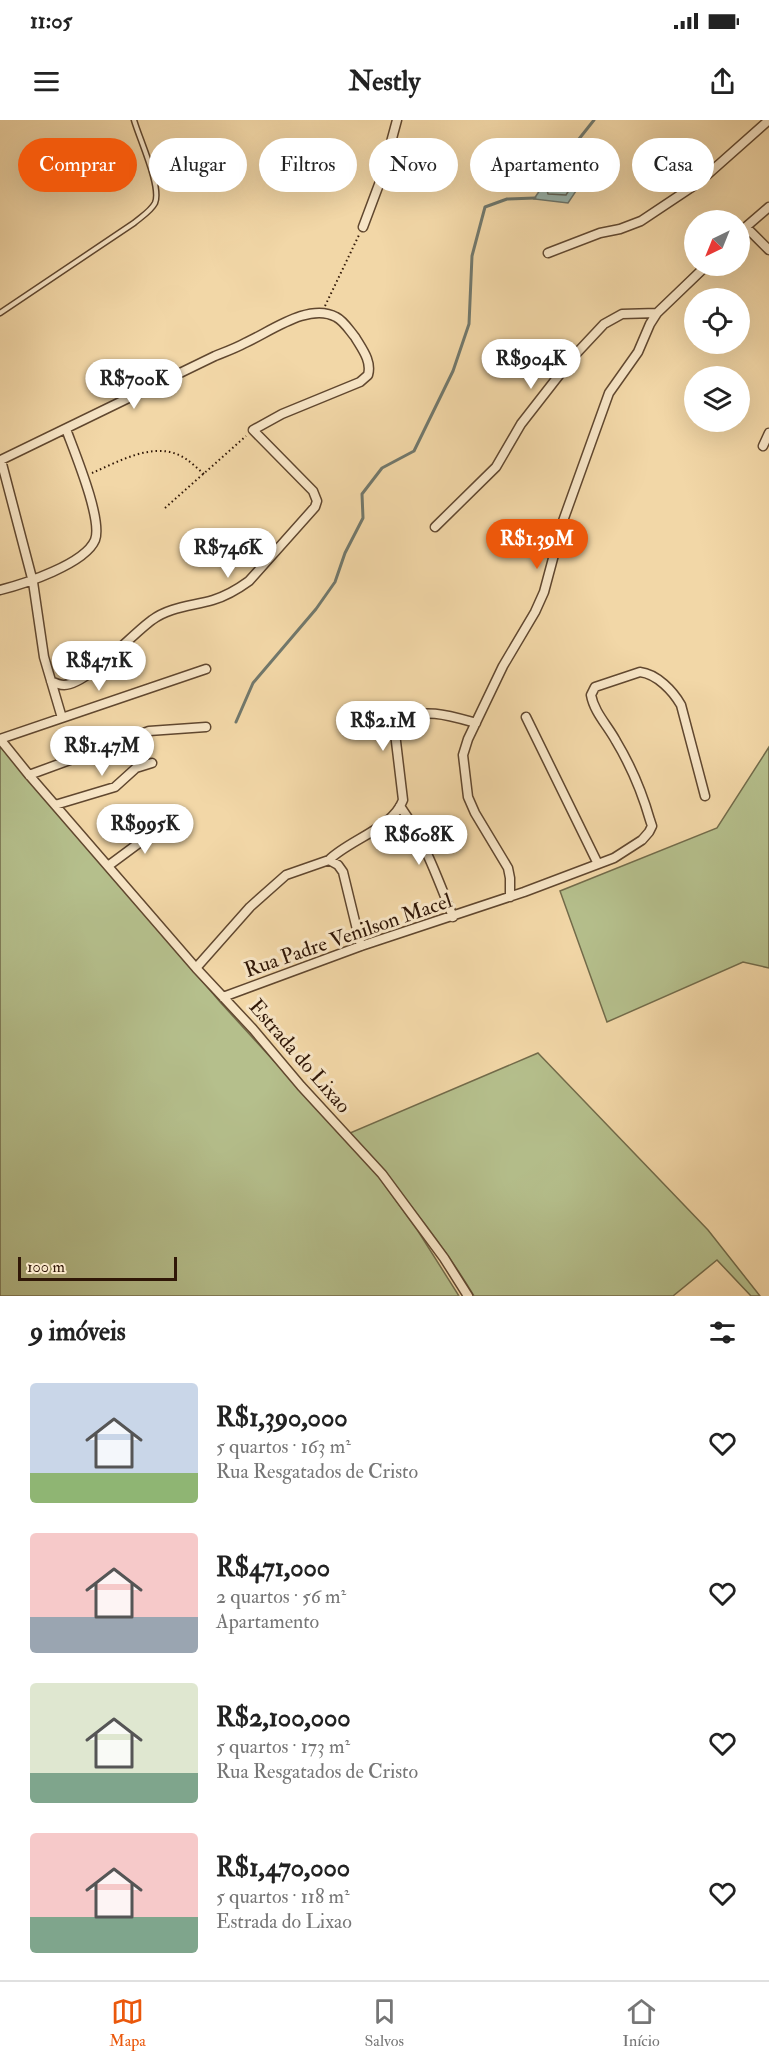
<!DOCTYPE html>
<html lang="pt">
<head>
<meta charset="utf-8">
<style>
	:root { --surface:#fff; --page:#f6f6f6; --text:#222; --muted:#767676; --line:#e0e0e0; --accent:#ea580c }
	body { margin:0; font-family:"IM FELL Double Pica",serif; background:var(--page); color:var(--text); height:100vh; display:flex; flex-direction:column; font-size:22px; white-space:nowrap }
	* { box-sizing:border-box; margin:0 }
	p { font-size:20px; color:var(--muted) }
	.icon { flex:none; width:33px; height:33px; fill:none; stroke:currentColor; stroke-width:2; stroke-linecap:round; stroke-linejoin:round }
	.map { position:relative; height:1176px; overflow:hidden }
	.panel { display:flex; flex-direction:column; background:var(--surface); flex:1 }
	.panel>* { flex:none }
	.top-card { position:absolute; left:18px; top:18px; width:734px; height:54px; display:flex; gap:12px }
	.needle { width:39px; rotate:223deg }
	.controls { position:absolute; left:684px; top:90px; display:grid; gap:12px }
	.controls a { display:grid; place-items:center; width:66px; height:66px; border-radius:50%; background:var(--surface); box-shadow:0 6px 24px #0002; font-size:30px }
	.scale { position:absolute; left:18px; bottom:15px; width:159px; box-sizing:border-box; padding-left:6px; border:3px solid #301707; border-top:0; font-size:16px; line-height:21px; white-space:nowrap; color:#301707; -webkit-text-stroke:4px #f7e5c6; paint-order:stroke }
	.price { position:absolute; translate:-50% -51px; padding:0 14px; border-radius:21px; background:#fff; color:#222; font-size:20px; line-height:39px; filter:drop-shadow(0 2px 3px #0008) }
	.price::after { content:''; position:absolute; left:50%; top:36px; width:18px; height:14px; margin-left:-9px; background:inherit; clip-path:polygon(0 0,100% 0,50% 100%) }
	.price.current { background:var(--accent); color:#fff }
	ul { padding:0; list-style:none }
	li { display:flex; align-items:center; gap:18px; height:150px; padding:0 30px }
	li span { display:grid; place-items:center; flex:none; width:168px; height:120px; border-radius:6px; color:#555 }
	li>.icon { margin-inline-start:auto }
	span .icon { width:72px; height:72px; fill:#fffc; stroke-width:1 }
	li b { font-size:26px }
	h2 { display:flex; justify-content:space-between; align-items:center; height:72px; padding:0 30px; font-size:26px }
	.chip { padding:0 21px; border-radius:27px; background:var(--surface); box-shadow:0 6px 24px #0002; font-size:21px; line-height:54px }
	.chip.current { background:var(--accent); color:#fff }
	.status { display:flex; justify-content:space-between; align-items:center; height:42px; padding:0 30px; background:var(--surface); direction:ltr }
	.status svg { height:16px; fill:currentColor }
	header { display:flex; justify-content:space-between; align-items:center; height:78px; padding:0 30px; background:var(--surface); font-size:27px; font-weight:700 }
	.tabs { display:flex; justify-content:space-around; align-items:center; height:84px; border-top:2px solid var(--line); background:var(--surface); font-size:16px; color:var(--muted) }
	.tabs a { display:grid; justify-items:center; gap:3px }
	.tabs .current { color:var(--accent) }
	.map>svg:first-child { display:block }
	.green { fill:#b5bf8c; stroke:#726b4a; stroke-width:1.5 }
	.water { fill:#9db8af; stroke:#71786c; stroke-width:1.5 }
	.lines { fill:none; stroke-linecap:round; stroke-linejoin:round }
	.shore { stroke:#66685b; stroke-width:1.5 }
	.stream { stroke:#71786c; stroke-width:3 }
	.lane-casing { stroke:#60472f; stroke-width:7 }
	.street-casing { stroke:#60472f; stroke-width:11 }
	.path { stroke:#301707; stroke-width:2; stroke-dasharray:1.5 3; stroke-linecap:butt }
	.lane { stroke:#f7e5c6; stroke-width:4 }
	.street { stroke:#f7e5c6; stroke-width:8 }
	.labels { text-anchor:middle; stroke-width:6; stroke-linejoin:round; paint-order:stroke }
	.street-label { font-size:21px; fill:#301707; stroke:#f7e5c6 }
</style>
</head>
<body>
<div class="status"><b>11:05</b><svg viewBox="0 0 49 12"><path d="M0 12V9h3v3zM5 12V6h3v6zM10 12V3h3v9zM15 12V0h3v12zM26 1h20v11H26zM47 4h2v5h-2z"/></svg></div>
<header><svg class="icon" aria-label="menu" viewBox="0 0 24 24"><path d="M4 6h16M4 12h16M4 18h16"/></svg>Nestly<svg class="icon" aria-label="share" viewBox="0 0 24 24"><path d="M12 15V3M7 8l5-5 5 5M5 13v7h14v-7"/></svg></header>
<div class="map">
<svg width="769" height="1176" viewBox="0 0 769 1176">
	<rect width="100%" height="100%" fill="#f2d7a7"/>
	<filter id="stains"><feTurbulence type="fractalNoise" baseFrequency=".00333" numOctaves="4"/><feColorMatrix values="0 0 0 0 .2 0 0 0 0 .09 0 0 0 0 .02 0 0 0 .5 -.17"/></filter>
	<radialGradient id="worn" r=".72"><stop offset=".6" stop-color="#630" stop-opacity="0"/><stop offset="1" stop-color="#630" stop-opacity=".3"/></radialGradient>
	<!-- green -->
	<path class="green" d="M0,626L221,883L376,1053L418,1111L459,1176H0Z
		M769,627V848L743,842L607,902L560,771L717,708Z
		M538,933L708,1110L760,1176H751L717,1140L673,1176H474C440,1119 394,1063 350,1013Z"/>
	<!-- water -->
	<path class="water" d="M573,27L596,41L568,83L534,79L562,37Z"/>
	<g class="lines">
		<!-- shore -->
		<path class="shore" d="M572,36L575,35L585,41V45L566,75L548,74L547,70Z"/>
		<!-- stream -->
		<path class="stream" d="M571,29L594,0
			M236,602L253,563L316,489L335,462L345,433L363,398L362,374L382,348L414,331L453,251L469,204L472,136L485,87L507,79L535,78"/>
		<defs>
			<path id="lane" d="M0,193L134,103C141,97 151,91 155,83C162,67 139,18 134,0"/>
			<path id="street" d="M363,107L381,59L397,0
				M746,107L769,130
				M740,112L769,87
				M548,133L600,113L620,109L641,101L698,63L769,0
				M763,326L769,313
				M435,407L496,347L521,304L574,236L604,204L622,194L657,193
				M0,470C24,464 85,444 95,420C103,400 74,331 66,309
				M51,561C55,563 59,565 64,565C88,564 131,515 152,500C169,487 192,486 213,480C226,476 238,469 249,461L315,387L317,381L313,371L253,310L282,294L360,262L368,255C372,241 362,229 355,217C349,210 344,201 336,197C309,182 270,212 245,223C236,228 225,232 215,236L1,340L33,462L44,537L62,598
				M526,597L598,744
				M0,619L29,655L196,848L253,909L301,966L382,1054L444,1138L468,1176
				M0,619L206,549
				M29,655L149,611L206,607
				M55,685L115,667L136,648L152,643
				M400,686C424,720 438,759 453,797
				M329,740C349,720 393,708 403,680L395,613L400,600C424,587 451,596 476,603
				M108,746L166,703
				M510,777V758L508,748L475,693L468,677L463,635L468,619L503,546L535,492L544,472L563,401L609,273L638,232L650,204L657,193L706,146
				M196,848L250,787L286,755L329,740L338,745L343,752L361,826
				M223,877L361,826L524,772L614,738L642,720L649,712L652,706L650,700C642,672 631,646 616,621C608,606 594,592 591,575L595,567L640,552C657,554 673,571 681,585L705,676"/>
		</defs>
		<!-- lane casing -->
		<use href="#lane" class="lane-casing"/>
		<!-- street casing -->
		<use href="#street" class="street-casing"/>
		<!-- path -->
		<path class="path" d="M325,186L359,115
			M92,353C120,341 157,319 186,339C192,343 198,349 204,354
			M165,388L246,316"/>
		<!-- lane -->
		<use href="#lane" class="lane"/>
		<!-- street -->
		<use href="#street" class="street"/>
	</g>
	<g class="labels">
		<!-- street labels -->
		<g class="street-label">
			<text transform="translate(348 815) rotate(-19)" y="7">Rua Padre Venilson Macel</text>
			<text transform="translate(300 936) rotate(49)" y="7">Estrada do Lixao</text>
		</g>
	</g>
	<rect width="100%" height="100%" filter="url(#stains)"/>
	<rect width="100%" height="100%" fill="url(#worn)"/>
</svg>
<div class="controls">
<a><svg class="needle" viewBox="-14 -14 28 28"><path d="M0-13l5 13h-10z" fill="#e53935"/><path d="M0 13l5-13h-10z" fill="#767676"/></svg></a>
<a><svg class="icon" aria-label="locate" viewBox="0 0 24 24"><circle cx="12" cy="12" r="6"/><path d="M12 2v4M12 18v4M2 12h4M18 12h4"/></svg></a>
<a><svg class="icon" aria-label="layers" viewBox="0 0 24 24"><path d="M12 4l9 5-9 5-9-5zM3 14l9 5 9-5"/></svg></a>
</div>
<div class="scale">100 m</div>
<b class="price" style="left:531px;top:270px">R$904K</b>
<b class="price" style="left:134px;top:290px">R$700K</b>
<b class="price current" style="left:537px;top:450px">R$1.39M</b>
<b class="price" style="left:228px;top:459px">R$746K</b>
<b class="price" style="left:99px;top:572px">R$471K</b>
<b class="price" style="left:383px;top:632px">R$2.1M</b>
<b class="price" style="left:102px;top:657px">R$1.47M</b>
<b class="price" style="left:145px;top:735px">R$995K</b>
<b class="price" style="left:419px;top:746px">R$608K</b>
<div class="top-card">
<a class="chip current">Comprar</a>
<a class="chip">Alugar</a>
<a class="chip">Filtros</a>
<a class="chip">Novo</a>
<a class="chip">Apartamento</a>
<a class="chip">Casa</a>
</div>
</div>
<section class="panel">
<h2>9 imóveis<svg class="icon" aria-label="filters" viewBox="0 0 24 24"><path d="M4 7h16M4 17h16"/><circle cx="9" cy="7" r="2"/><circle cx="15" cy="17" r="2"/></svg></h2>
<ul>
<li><span style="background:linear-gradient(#c9d6e8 75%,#8fb573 0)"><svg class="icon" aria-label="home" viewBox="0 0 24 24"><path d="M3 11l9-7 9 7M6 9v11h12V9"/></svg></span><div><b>R$1,390,000</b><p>5 quartos · 163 m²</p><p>Rua Resgatados de Cristo</p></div><svg class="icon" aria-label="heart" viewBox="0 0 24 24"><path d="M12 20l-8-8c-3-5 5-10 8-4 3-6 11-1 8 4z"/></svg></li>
<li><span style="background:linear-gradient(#f6c9c9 70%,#9aa5b1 0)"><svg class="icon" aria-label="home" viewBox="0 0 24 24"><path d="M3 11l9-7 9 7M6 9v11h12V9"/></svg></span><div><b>R$471,000</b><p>2 quartos · 56 m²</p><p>Apartamento</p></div><svg class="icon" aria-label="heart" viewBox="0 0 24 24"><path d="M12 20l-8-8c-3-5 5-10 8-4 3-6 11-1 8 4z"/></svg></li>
<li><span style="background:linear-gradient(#dfe7d0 75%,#7fa58c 0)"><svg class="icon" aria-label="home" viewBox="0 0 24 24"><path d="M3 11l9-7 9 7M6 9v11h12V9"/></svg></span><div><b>R$2,100,000</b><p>5 quartos · 173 m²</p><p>Rua Resgatados de Cristo</p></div><svg class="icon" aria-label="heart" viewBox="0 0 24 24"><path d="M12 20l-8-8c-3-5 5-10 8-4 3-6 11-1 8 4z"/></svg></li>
<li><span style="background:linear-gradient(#f6c9c9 70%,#7fa58c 0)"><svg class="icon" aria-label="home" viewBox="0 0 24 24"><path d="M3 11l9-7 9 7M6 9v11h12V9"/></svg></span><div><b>R$1,470,000</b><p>5 quartos · 118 m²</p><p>Estrada do Lixao</p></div><svg class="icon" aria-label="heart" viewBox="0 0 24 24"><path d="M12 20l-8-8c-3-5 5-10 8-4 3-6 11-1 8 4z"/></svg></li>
</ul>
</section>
<nav class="tabs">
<a class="current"><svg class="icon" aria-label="map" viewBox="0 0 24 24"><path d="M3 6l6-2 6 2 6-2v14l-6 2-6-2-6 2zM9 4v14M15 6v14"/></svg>Mapa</a>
<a><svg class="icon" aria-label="saved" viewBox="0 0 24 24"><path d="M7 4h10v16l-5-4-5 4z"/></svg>Salvos</a>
<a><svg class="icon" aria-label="home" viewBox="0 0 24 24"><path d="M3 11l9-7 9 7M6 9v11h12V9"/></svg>Início</a>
</nav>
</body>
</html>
